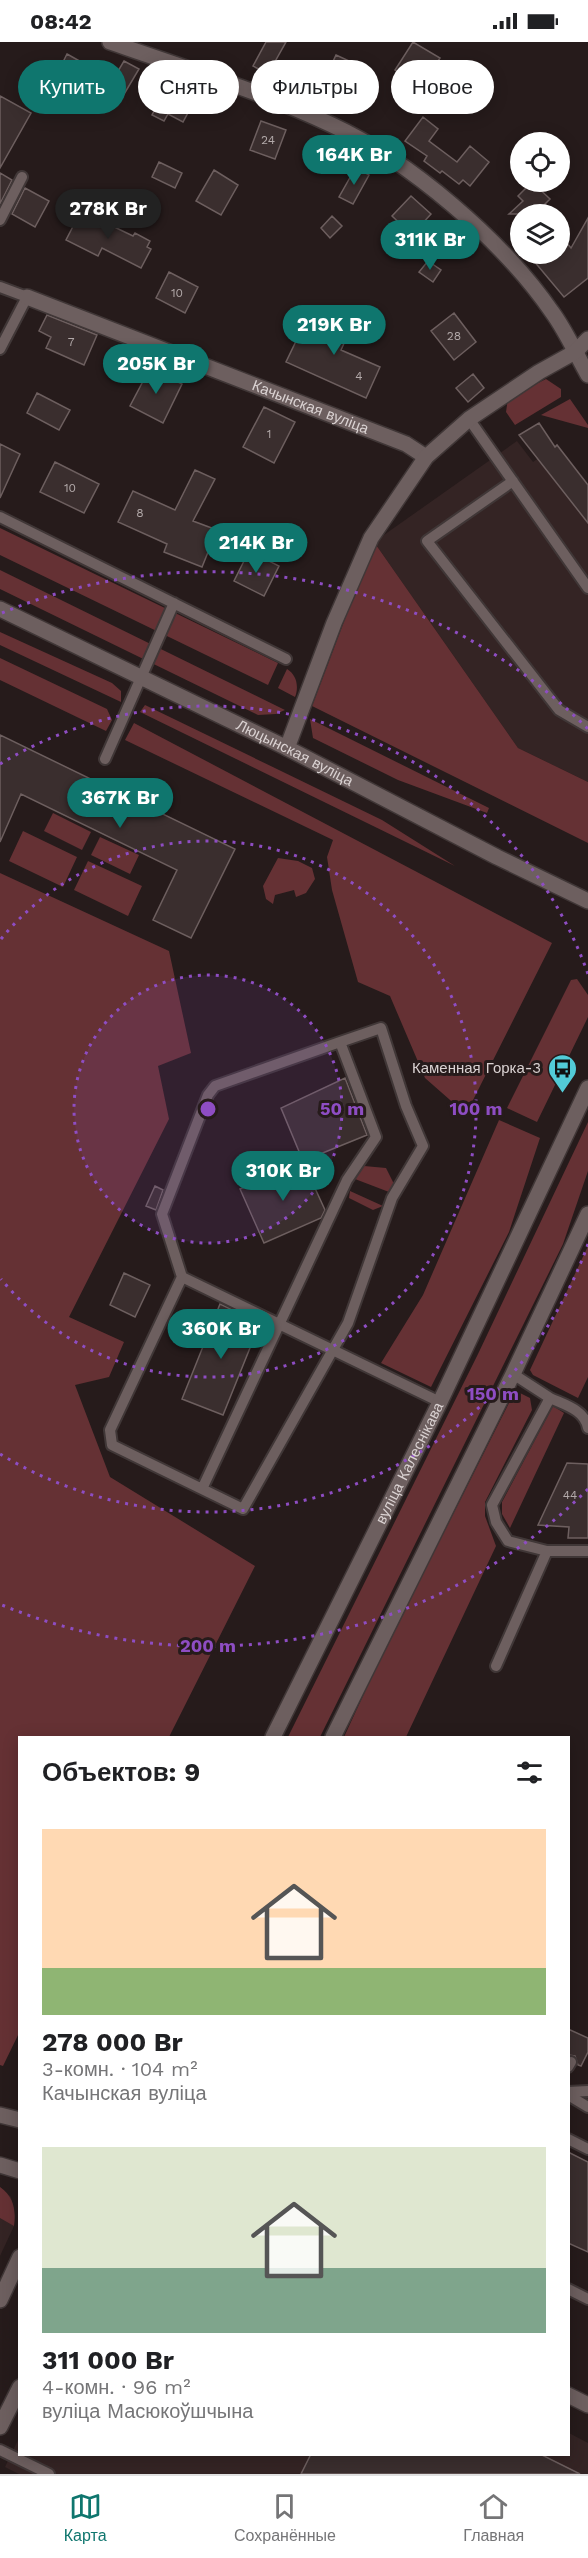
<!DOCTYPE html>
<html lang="ru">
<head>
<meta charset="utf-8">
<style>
	:root { --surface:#fff; --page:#f6f6f6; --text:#202124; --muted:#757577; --line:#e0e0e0; --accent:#0f766e }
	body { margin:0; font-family:"Work Sans",sans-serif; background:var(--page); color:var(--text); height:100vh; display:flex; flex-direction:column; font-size:22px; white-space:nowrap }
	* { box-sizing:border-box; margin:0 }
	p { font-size:20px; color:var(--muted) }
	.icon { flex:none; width:33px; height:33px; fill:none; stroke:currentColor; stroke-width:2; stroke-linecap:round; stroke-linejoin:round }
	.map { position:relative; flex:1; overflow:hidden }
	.side { position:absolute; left:18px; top:1694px; width:552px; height:720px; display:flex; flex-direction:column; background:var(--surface); border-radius:0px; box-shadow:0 3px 15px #0003 }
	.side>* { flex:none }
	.guide { position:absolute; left:18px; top:18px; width:552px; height:54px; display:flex; gap:12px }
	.buttons { position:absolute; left:510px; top:90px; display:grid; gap:12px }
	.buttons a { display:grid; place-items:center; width:60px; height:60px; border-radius:50%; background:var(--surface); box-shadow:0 3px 15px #0003; font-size:30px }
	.price { position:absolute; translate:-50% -51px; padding:0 14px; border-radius:21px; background:var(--accent); color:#fff; font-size:20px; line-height:39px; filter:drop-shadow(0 2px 3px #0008) }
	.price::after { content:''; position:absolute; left:50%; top:36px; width:18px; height:14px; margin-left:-9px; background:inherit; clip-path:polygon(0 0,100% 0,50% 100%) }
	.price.active { background:#222; color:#fff }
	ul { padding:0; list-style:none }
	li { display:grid; align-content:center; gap:12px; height:318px; padding:0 24px }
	li span { display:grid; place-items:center; height:186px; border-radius:0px; color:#555 }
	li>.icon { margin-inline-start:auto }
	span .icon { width:108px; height:108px; fill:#fffc; stroke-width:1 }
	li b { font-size:26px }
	h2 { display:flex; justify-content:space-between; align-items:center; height:72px; padding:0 24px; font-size:26px }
	.chip { padding:0 21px; border-radius:27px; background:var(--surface); box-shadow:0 3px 15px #0003; font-size:21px; line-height:54px }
	.chip.active { background:var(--accent); color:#fff }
	.status { display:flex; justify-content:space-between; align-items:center; height:42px; padding:0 30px; background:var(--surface); direction:ltr }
	.status svg { height:16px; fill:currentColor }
	.menu { display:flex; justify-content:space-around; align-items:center; height:84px; border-top:2px solid var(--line); background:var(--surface); font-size:16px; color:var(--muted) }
	.menu a { display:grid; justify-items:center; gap:3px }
	.menu .active { color:var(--accent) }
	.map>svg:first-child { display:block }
	.built { fill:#342424 }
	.green { fill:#653134 }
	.building { fill:#3a2e2e; stroke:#6d5f5f; stroke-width:1.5 }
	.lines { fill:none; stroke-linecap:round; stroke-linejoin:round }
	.lane-casing { stroke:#403737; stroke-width:14 }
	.street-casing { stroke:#403737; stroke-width:18 }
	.secondary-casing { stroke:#403737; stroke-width:18 }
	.lane { stroke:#6d5f5f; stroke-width:10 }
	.street { stroke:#6d5f5f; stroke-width:15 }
	.secondary { stroke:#6d5f5f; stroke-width:15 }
	.ring { fill:none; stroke:#8e4dc3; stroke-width:3; stroke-dasharray:3 6 }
	.labels { text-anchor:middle; stroke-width:6; stroke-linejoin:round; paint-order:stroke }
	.number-label { font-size:12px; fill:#b2a9a9 }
	.street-label { font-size:15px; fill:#dad2d2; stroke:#261b1b }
	.poi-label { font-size:15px; fill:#dad2d2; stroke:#261b1b; text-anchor:end }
	.centre { fill:#8e4dc3; stroke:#261b1b; stroke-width:3 }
	.ring-label { font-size:18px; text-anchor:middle; font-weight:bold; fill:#8e4dc3; stroke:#261b1b; stroke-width:6; stroke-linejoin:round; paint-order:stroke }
</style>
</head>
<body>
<div class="status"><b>08:42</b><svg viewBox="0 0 49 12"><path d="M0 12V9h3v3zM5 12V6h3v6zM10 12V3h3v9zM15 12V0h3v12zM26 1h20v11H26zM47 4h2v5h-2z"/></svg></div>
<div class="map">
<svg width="588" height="2432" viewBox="0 0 588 2432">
	<rect width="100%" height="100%" fill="#261b1b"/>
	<!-- built -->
	<path class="built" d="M517,399L533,420L557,403L588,443V740L518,706L374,500Z
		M0,2145L11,2155L15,2174L14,2184L0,2214Z
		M569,2391L588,2401V2432H19L5,2425L19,2396L20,2412H568Z"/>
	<!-- green -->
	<path class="green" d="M546,337L561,347V355L515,383L506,370L508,356Z
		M570,357L588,383V386L541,373Z
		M0,486L278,621L268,643L0,513Z
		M374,500L518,706L588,740V801L312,664Z
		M0,528L285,668L276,672L258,673L0,547Z
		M0,590L112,641L121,649V660L0,603Z
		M0,616L107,667L112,678L106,689L0,638Z
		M287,627C297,633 299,645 295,655L278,646Z
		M145,663L382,778L455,824L140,670Z
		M310,677L489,766L487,771L398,738L313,696Z
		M134,681L552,901L466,1072L425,1036L390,954L358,940L332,848L327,815L333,798L125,698Z
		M53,771L91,790L82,808L44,789Z
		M23,789L77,815L63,845L9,819Z
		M100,795L139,813L130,832L91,813Z
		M278,816L298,819L312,826L315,837L306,851L296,855L294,848L275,853L273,862L266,857L263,844Z
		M88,819L142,844L128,874L74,848Z
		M0,831L169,909L191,1011L158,1024L169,1077L69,1275L124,1300L109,1335L75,1343L110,1435L255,1524L169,1695H20L19,1991L3,2024L0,2023Z
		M577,937L588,953V975L537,1080L507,1066L571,938Z
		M499,1078L540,1096L509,1190L431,1345L381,1321L423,1253Z
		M588,1080V1129L563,1202L320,1695H288L478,1312Z
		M364,1124L386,1126L394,1142L389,1150L355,1137L358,1127Z
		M350,1149L383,1164L373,1168L349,1156Z
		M588,1204V1335L578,1356L533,1333L530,1328Z
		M520,1351L530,1356L532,1368L485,1460V1474L496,1504L406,1695H344L379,1619L511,1357Z
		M553,1364L564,1371L510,1486L502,1472V1460Z
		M0,2145C14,2155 16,2168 14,2184L0,2176Z"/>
	<!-- building -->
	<path class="building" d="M266,0H286L268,32L253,24Z
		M413,0L440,16L421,45L395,28Z
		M67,12L85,22L72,45L55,36Z
		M336,13L358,23L352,36L330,26Z
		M124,19L139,27L123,54L108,46Z
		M163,52L190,67L183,80L168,72L164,79L152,73Z
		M0,54L31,71L0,126Z
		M423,75L438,87L429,99L457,120L470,104L489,120L470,144L463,138L459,142L442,129L440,131L424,119L427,114L405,99Z
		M261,79L286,88L275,117L250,108Z
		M159,120L182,131L175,146L152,135Z
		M356,125L369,133L353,162L339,155Z
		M214,128L238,143L221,173L196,159Z
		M0,131L12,138L0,162Z
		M532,140L550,157L535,172H509L523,159L518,154Z
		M25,146L49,159L35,185L12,172Z
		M411,154L431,172L412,193L392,174Z
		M81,169L133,194L135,191L150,199L147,205L151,207L141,226L102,206L98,214L66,198Z
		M332,174L342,184L330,196L321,186Z
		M588,176V236L564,255L528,212H560V193L571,206Z
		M428,219L441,228L433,240L419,230Z
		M169,230L198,245L185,271L156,256Z
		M328,265L355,277L341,308L380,325L366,356L286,320L299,293L312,300Z
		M454,271L476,300L454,318L431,289Z
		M47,273L97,293L84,323L46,306L51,295L39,289Z
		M150,326L182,342L163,381L130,364Z
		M473,332L484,346L468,360L456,346Z
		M37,351L70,368L59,388L27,371Z
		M264,365L295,380L274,421L243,405Z
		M539,381L555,405L557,403L588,443V481L519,393Z
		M0,402L20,412L0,456Z
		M55,420L99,442L84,471L40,450Z
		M195,428L215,437L193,479L217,488L202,525L164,510L167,502L118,480L133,449L175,468Z
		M249,509L279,524L264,554L234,539Z
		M0,693L235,807L191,896L153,878L177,828L21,752L0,800Z
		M345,1036L367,1093L303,1119L281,1066Z
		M303,1120L325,1168L321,1176L264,1201L240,1147Z
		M155,1144L163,1148L156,1168L146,1164Z
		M124,1231L150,1243L135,1275L110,1263Z
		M220,1262L260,1281L223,1373L182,1357Z
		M567,1421L588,1422V1496H568L569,1485L538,1483Z
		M568,1987L588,1996V2010L581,2024L578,2023L575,2014L568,2013Z
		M568,2110L588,2120V2210L568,2201Z
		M311,2412H540L580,2432H301Z"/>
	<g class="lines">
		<defs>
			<path id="lane" d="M0,178L22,135
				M0,245L27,255L0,307
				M469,377L588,546
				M513,439L427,499L559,668L588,685
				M0,475L286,617
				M105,717L174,561
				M340,1000L215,1044L208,1053L162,1172L182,1235L440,1360
				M182,1235L110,1388L112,1403L202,1447L347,1138L376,1095L340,1000L381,986L406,1064L423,1104L392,1156L348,1281L243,1467L202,1447
				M550,1356C565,1363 585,1368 588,1386
				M547,1509H588
				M496,1624L547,1509L508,1499L496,1480L492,1463L550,1356L513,1332
				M568,2025L571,2020
				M568,2050L588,2049
				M568,2053L588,2065
				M568,2097L588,2107
				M568,2247L588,2257
				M0,2408L49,2432"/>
			<g id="street">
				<path d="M110,0C184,26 260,49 332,83C410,119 503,199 552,270C566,289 576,312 588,333"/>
				<path id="s1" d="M27,255L406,402L426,415"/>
				<path d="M287,706L334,581L371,496L426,415L469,377L539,330L575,310L588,297"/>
			</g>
			<g id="secondary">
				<path id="s2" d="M0,567L287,706L497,815L588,859"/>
				<path id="s3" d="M273,1695L440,1360L588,1046"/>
				<path d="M333,1695L513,1332L588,1172"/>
				<path d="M0,2073L20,2078"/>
				<path d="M0,2123L20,2129"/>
				<path d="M0,2258L20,2215"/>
				<path d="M568,2353L588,2363"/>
				<path d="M0,2385L20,2345"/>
			</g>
		</defs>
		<!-- lane casing -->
		<use href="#lane" class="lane-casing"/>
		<!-- street casing -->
		<use href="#street" class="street-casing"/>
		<!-- secondary casing -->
		<use href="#secondary" class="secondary-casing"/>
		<!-- lane -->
		<use href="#lane" class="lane"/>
		<!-- street -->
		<use href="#street" class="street"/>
		<!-- secondary -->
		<use href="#secondary" class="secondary"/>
	</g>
	<!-- distance rings -->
	<circle cx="208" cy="1067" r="134" fill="#8e4dc3" fill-opacity=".12"/>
	<g class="ring">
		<circle cx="208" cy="1067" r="134"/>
		<path d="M1 897A268 268 0 1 1 1 1237"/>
		<path d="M588 1202A403 403 0 0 1 0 1412M0 722A403 403 0 0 1 588 932"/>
		<path d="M588 1447A537 537 0 0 1 2 1563M2 571A537 537 0 0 1 588 687"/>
	</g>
	<!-- icons -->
	<defs>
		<symbol id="bus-pin" viewBox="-11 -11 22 30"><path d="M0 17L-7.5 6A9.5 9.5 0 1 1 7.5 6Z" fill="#52cbd7" stroke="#261b1b"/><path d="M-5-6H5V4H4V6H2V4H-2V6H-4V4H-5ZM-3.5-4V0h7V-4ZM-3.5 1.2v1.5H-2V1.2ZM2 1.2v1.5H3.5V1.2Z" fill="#111"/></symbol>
	</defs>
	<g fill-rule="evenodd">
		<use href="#bus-pin" x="546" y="1010" width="33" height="45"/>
	</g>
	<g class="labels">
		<!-- number labels -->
		<g class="number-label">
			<text x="268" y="102">24</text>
			<text x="177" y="255">10</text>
			<text x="454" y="298">28</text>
			<text x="71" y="304">7</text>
			<text x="359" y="338">4</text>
			<text x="269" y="396">1</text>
			<text x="70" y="450">10</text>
			<text x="140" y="475">8</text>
			<text x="570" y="1457">44</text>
		</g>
		<!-- street labels -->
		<g class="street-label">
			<text dy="5" stroke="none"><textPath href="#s1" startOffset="304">Качынская вуліца</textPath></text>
			<text dy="5" stroke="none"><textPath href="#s2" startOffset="328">Люцынская вуліца</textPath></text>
			<text dy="5" stroke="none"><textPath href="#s3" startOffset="306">вуліца Калеснікава</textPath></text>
		</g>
		<!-- poi labels -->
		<g class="poi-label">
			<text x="541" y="1031">Каменная Горка-3</text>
		</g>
	</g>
	<circle cx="208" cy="1067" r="9" class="centre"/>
	<g class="ring-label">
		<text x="342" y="1073">50 m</text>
		<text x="476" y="1073">100 m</text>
		<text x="493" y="1358">150 m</text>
		<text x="208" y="1610">200 m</text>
	</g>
</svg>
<div class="buttons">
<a><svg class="icon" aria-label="locate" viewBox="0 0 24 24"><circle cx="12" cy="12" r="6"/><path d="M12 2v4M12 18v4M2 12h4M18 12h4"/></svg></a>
<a><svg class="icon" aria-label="layers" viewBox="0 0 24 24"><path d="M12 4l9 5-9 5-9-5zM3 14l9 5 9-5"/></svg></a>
</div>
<b class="price" style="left:354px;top:144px">164K Br</b>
<b class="price active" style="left:108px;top:198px">278K Br</b>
<b class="price" style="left:430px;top:229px">311K Br</b>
<b class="price" style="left:334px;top:314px">219K Br</b>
<b class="price" style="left:156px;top:353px">205K Br</b>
<b class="price" style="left:256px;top:532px">214K Br</b>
<b class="price" style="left:120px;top:787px">367K Br</b>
<b class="price" style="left:283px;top:1160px">310K Br</b>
<b class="price" style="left:221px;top:1318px">360K Br</b>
<div class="guide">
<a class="chip active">Купить</a>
<a class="chip">Снять</a>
<a class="chip">Фильтры</a>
<a class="chip">Новое</a>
</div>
<section class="side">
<h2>Объектов: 9<svg class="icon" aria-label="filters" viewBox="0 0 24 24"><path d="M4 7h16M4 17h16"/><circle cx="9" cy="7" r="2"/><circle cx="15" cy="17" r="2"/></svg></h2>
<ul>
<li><span style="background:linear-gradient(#ffd9b3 75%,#8fb573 0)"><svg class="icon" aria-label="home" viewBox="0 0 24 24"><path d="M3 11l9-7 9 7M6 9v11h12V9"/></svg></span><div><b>278 000 Br</b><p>3-комн. · 104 m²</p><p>Качынская вуліца</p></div></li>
<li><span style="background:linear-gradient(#dfe7d0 65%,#7fa58c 0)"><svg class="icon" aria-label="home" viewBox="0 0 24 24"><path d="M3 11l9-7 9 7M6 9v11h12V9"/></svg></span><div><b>311 000 Br</b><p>4-комн. · 96 m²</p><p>вуліца Масюкоўшчына</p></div></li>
</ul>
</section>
</div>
<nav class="menu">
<a class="active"><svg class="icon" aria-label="map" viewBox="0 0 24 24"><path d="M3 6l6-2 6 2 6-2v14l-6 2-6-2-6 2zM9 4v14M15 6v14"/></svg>Карта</a>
<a><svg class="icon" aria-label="saved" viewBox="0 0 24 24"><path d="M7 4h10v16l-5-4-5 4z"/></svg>Сохранённые</a>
<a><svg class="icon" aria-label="home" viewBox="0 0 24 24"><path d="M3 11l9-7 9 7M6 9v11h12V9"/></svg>Главная</a>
</nav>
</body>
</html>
